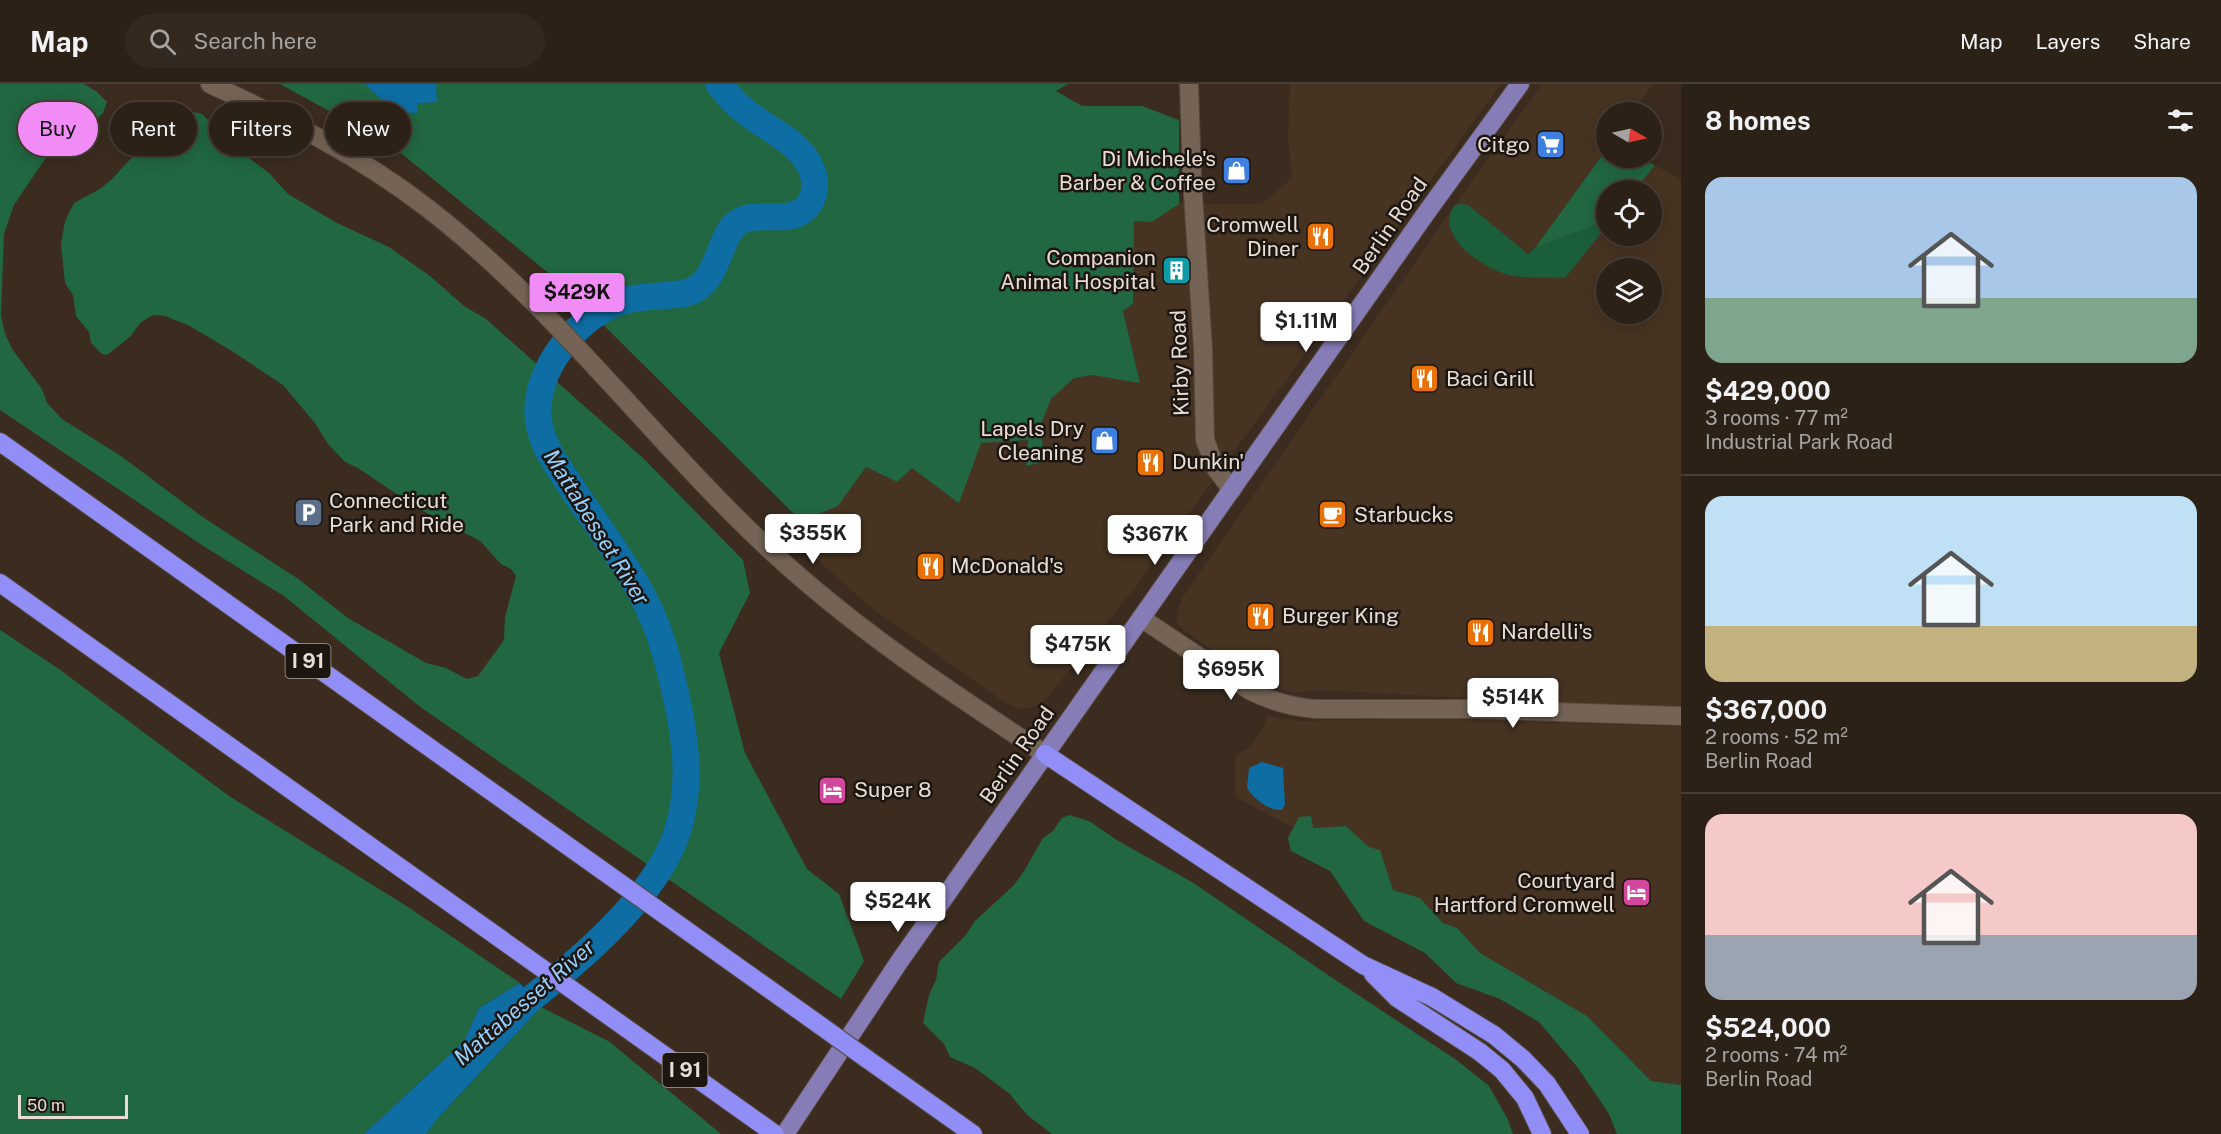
<!DOCTYPE html>
<html lang="en">
<head>
<meta charset="utf-8">
<style>
	:root { --surface:#2c2117; --page:#342920; --text:#f1f3f6; --muted:#a6a3a1; --line:#483e36; --accent:#f18bf5 }
	body { margin:0; font-family:"Public Sans",sans-serif; background:var(--page); color:var(--text); height:100vh; display:flex; flex-direction:column; font-size:22px; white-space:nowrap }
	* { box-sizing:border-box; margin:0 }
	p { font-size:20px; color:var(--muted) }
	.icon { flex:none; width:33px; height:33px; fill:none; stroke:currentColor; stroke-width:2; stroke-linecap:round; stroke-linejoin:round }
	.map { position:relative; flex:1; overflow:hidden }
	.sheet { display:flex; flex-direction:column; background:var(--surface); width:540px }
	.sheet>* { flex:none }
	.banner { position:absolute; left:18px; top:18px; width:570px; height:54px; display:flex; gap:12px }
	.needle { width:39px; rotate:99deg }
	.controls { position:absolute; left:1596px; top:18px; display:grid; gap:12px }
	.controls a { display:grid; place-items:center; width:66px; height:66px; border-radius:50%; background:var(--surface); box-shadow:0 3px 15px #0003,0 0 0 2px var(--line); font-size:30px }
	.scale { position:absolute; left:18px; bottom:15px; width:110px; box-sizing:border-box; padding-left:6px; border:3px solid #e7ddd5; border-top:0; font-size:16px; line-height:21px; white-space:nowrap; color:#e7ddd5; -webkit-text-stroke:4px #1d1610; paint-order:stroke }
	.price { position:absolute; translate:-50% -51px; padding:0 14px; border-radius:6px; background:#fff; color:#222; font-size:20px; line-height:39px; filter:drop-shadow(0 2px 3px #0008) }
	.price::after { content:''; position:absolute; left:50%; top:36px; width:18px; height:14px; margin-left:-9px; background:inherit; clip-path:polygon(0 0,100% 0,50% 100%) }
	.price.active { background:var(--accent); color:#111 }
	ul { padding:0; list-style:none }
	li { display:grid; align-content:center; gap:12px; height:318px; padding:0 24px }
	li+li { border-top:2px solid var(--line) }
	li span { display:grid; place-items:center; height:186px; border-radius:18px; color:#555 }
	li>.icon { margin-inline-start:auto }
	span .icon { width:108px; height:108px; fill:#fffc; stroke-width:1 }
	li b { font-size:26px }
	h2 { display:flex; justify-content:space-between; align-items:center; height:72px; padding:0 24px; font-size:26px }
	.tag { padding:0 21px; border-radius:27px; background:var(--surface); box-shadow:0 3px 15px #0003,0 0 0 2px var(--line); font-size:21px; line-height:54px }
	.tag.active { background:var(--accent); color:#111 }
	header { display:flex; align-items:center; gap:36px; box-sizing:border-box; height:84px; padding:0 30px; background:var(--surface); border-bottom:2px solid var(--line) }
	header strong { font-size:28px }
	nav { display:flex; gap:33px; margin-inline-start:auto; font-size:21px }
	.search { width:420px; height:54px; background:var(--page); display:flex; align-items:center; gap:15px; box-sizing:border-box; padding:0 21px; border-radius:33px; color:var(--muted); font-size:22px }
	main { display:flex; flex:1; min-height:0 }
	.map>svg:first-child { display:block }
	.built { fill:#473322; fill-rule:evenodd }
	.green { fill:#1a5e3a }
	.forest { fill:#216741 }
	.water { fill:#0e6da3 }
	.lines { fill:none; stroke-linecap:round; stroke-linejoin:round }
	.river { stroke:#0e6da3; stroke-width:27 }
	.minor-casing { stroke:#55483d; stroke-width:20 }
	.major-casing { stroke:#55483d; stroke-width:20 }
	.highway-casing { stroke:#55483d; stroke-width:20 }
	.minor { stroke:#756456; stroke-width:18 }
	.major { stroke:#867db7; stroke-width:18 }
	.highway { stroke:#918ef8; stroke-width:18 }
	.highway-bridge-casing { stroke:#55483d; stroke-width:20; stroke-linecap:butt }
	.highway-bridge { stroke:#918ef8; stroke-width:18 }
	.labels { text-anchor:middle; stroke-width:5; stroke-linejoin:round; paint-order:stroke }
	.shield { fill:#1d1610; stroke:#aaa19a; stroke-width:1.5 }
	.shield-label { font-size:20px; font-weight:bold; fill:#e7ddd5 }
	.poi-label { font-size:21px; fill:#e7ddd5; stroke:#1d1610; text-anchor:start }
	.street-label { font-size:21px; fill:#e7ddd5; stroke:#1d1610 }
	.water-label { font-size:22px; font-style:italic; fill:#95d0fe; stroke:#1d1610 }
</style>
</head>
<body>
<header>
<strong>Map</strong>
<div class="search"><svg class="icon" aria-label="search" viewBox="0 0 24 24"><circle cx="10" cy="10" r="6"/><path d="M15 15l6 6"/></svg>Search here</div>
<nav><a>Map</a><a>Layers</a><a>Share</a></nav>
</header>
<main>
<div class="map">
<svg width="1681" height="1050" viewBox="0 0 1681 1050">
	<rect width="100%" height="100%" fill="#3b2c1f"/>
	<!-- built -->
	<path class="built" d="M1290,0H1501L1137,501L1047,614L1034,623L1018,625L1003,617L873,525L790,452L801,437L838,422L866,383L897,398L912,383L981,359L1028,356L1044,378L1041,340L1051,315L1074,294L1092,291L1139,298L1123,227L1133,220L1134,136L1152,138L1179,120H1261L1292,94L1288,52Z
		M1542,0H1653L1633,28H1606V66L1536,163L1606,137V152H1652V106H1635L1655,81L1681,95V625L1317,606L1295,609L1260,599L1185,547L1178,540L1177,529L1182,514L1455,121ZM1606,184H1652V230H1606Z
		M1267,632L1299,637L1434,634L1681,643V1001L1651,997L1589,934L1480,869L1457,844L1443,839L1420,814L1393,806L1380,767L1369,763L1346,742L1312,744L1311,733L1299,734L1294,744L1235,713V674L1242,667L1250,663L1264,642Z"/>
	<!-- green -->
	<path class="green" d="M1461,120L1468,121L1528,170L1535,164L1606,137V143L1565,194C1547,193 1526,195 1509,191C1483,185 1432,150 1455,121Z"/>
	<!-- forest -->
	<path class="forest" d="M0,0H84L97,8L107,18L103,29L97,35L55,64L45,75L14,121L4,150L1,232L5,250L12,265L42,305L47,319L62,335L121,372L204,434L297,494L348,534L426,579L446,584L467,595L478,592L504,556L505,533L516,492L511,485L501,480L480,457L414,422L358,384L345,378L328,360L315,339L283,301L232,267L188,241L165,232L153,231L140,239L131,252L107,271L102,270L91,259L89,248L76,232L73,211L65,199L61,160L65,137L74,119L100,105L111,96L164,39L194,28L202,30L238,66L269,89L288,110L337,139L389,163L430,192L464,222L486,235L643,374L743,476L750,509L719,569L745,669L807,785L839,810L864,877L841,915L419,622L284,512L205,463L0,326Z
		M280,0H1068L1056,7L1082,22H1142L1179,36V120L1152,138L1134,137L1133,220L1123,227L1140,299L1092,291L1074,294L1051,315L1041,340L1044,378L1026,382L1028,356L981,359L959,419L912,384L897,398L866,383L838,422L801,437L562,200L391,61Z
		M1606,66V74H1637L1655,81L1635,106H1606V137L1535,164Z
		M0,546L59,585L229,712L405,821L520,899L479,924L464,957L364,1050H0Z
		M1069,731L1089,737L1120,758L1192,798L1325,889L1458,977L1489,1002L1507,1034L1513,1050H1052L1027,1031L1010,1010L975,984L950,973L944,960L923,939L929,911L936,896L939,878L965,852L975,837L1014,801L1024,787L1043,754L1053,747L1062,734Z
		M1311,732L1313,744L1346,742L1369,763L1380,766L1393,806L1420,814L1443,839L1457,844L1480,869L1587,932L1651,997L1681,1001V1050H1617L1609,1030L1578,984L1539,938L1500,915L1456,899L1425,869L1364,837L1330,787L1291,767L1288,754L1299,733Z
		M541,923L610,958L721,1050H426L438,1034Z"/>
	<!-- water -->
	<path class="water" d="M365,0H436L437,18L418,19L417,29L395,28Z
		M1262,678L1283,684L1285,720L1282,726C1269,727 1254,715 1247,704L1249,684Z
		M520,899L541,923L438,1034L426,1050H364L464,957L479,924Z"/>
	<g class="lines">
		<!-- river -->
		<path class="river" d="M505,935C564,889 659,816 679,742C691,700 686,658 677,616C669,580 661,546 643,513C616,462 578,418 549,368C542,354 537,340 538,325C539,280 581,229 623,217C644,210 679,214 694,206C722,191 718,147 742,136C763,127 795,142 809,120C814,112 816,102 814,94C807,60 771,48 747,29C737,21 727,11 719,0"/>
		<defs>
			<path id="minor" d="M210,0C286,35 360,72 426,123C555,222 653,357 771,467C855,545 949,607 1045,670
				M1189,0L1192,94L1203,265L1205,356L1216,385L1232,406
				M1141,534L1249,606C1270,617 1291,623 1315,625H1466L1681,632"/>
			<path id="major" d="M785,1050L899,878L1429,125L1520,0"/>
			<path id="highway" d="M0,358L821,942
				M0,499L775,1050
				M1045,670L1363,881L1432,913L1494,951L1523,975L1547,1000L1580,1050
				M1373,890L1397,914L1480,968L1502,986L1525,1014L1542,1050
				M867,975L973,1050"/>
		</defs>
		<!-- minor casing -->
		<use href="#minor" class="minor-casing"/>
		<!-- major casing -->
		<use href="#major" class="major-casing"/>
		<!-- highway casing -->
		<use href="#highway" class="highway-casing"/>
		<!-- minor -->
		<use href="#minor" class="minor"/>
		<!-- major -->
		<use href="#major" class="major"/>
		<!-- highway -->
		<use href="#highway" class="highway"/>
		<defs>
			<path id="highway-bridge" d="M821,942L867,975"/>
		</defs>
		<!-- highway-bridge casing -->
		<use href="#highway-bridge" class="highway-bridge-casing"/>
		<!-- highway-bridge -->
		<use href="#highway-bridge" class="highway-bridge"/>
	</g>
	<!-- icons -->
	<defs>
		<symbol id="supermarket-square" viewBox="-11 -11 22 22"><rect x="-9" y="-9" width="18" height="18" rx="4" fill="#3f7fe0" stroke="#1d1610"/><path d="M-6-5.5h2.5l.6 2H6L4.5 2H-2.5L-4.4-4H-6ZM-1.5 3.2a1.3 1.3 0 1 0 .1 0ZM3 3.2a1.3 1.3 0 1 0 .1 0Z" fill="#fff"/></symbol>
		<symbol id="shop-square" viewBox="-11 -11 22 22"><rect x="-9" y="-9" width="18" height="18" rx="4" fill="#3f7fe0" stroke="#1d1610"/><path d="M-5-2.5h2.3a2.7 3.5 0 0 1 5.4 0H5L5.5 6h-11ZM-1.5-2.5h3a1.5 2.3 0 0 0-3 0Z" fill="#fff"/></symbol>
		<symbol id="restaurant-square" viewBox="-11 -11 22 22"><rect x="-9" y="-9" width="18" height="18" rx="4" fill="#e8710a" stroke="#1d1610"/><path d="M-5-6h1v4h1v-4h1v4h1v-4h1v5L-1.5 .5V6h-2V.5L-5-1ZM5-6V6H3V1.5H1.5Q1.5-4 5-6Z" fill="#fff"/></symbol>
		<symbol id="building-square" viewBox="-11 -11 22 22"><rect x="-9" y="-9" width="18" height="18" rx="4" fill="#0f9aa8" stroke="#1d1610"/><path d="M-4-6H4V6H1V3H-1V6H-4ZM-2.5-4.3h1.7v1.8h-1.7ZM.8-4.3h1.7v1.8H.8ZM-2.5-1h1.7V.8h-1.7ZM.8-1h1.7V.8H.8Z" fill="#fff"/></symbol>
		<symbol id="parking-square" viewBox="-11 -11 22 22"><rect x="-9" y="-9" width="18" height="18" rx="4" fill="#5c6f8a" stroke="#1d1610"/><path d="M-3.5-5.5H1a3.5 3.5 0 0 1 0 7H-1V5.5H-3.5ZM-1-3.4V-.6H.8a1.4 1.4 0 0 0 0-2.8Z" fill="#fff"/></symbol>
		<symbol id="cafe-square" viewBox="-11 -11 22 22"><rect x="-9" y="-9" width="18" height="18" rx="4" fill="#e8710a" stroke="#1d1610"/><path d="M-5.5-4.5H6V0H3Q3 3.5 0 3.5H-2.5Q-5.5 3.5-5.5 0ZM3-3.2v2h1.7v-2ZM-6 4.5H4V6H-6Z" fill="#fff"/></symbol>
		<symbol id="hotel-square" viewBox="-11 -11 22 22"><rect x="-9" y="-9" width="18" height="18" rx="4" fill="#d1479c" stroke="#1d1610"/><path d="M-6-4.5h1.5V1H6V5H4.5V3h-9V5H-6ZM-4 0a1.8 1.8 0 1 1 3.6 0ZM.5 0V-2.5h3Q6-2.5 6 0Z" fill="#fff"/></symbol>
	</defs>
	<g fill-rule="evenodd">
		<use href="#supermarket-square" x="1534" y="44" width="33" height="33"/>
		<use href="#shop-square" x="1220" y="70" width="33" height="33"/>
		<use href="#restaurant-square" x="1304" y="136" width="33" height="33"/>
		<use href="#building-square" x="1160" y="170" width="33" height="33"/>
		<use href="#restaurant-square" x="1408" y="278" width="33" height="33"/>
		<use href="#shop-square" x="1088" y="340" width="33" height="33"/>
		<use href="#restaurant-square" x="1134" y="362" width="33" height="33"/>
		<use href="#parking-square" x="292" y="412" width="33" height="33"/>
		<use href="#cafe-square" x="1316" y="414" width="33" height="33"/>
		<use href="#restaurant-square" x="914" y="466" width="33" height="33"/>
		<use href="#restaurant-square" x="1244" y="516" width="33" height="33"/>
		<use href="#restaurant-square" x="1464" y="532" width="33" height="33"/>
		<use href="#hotel-square" x="816" y="690" width="33" height="33"/>
		<use href="#hotel-square" x="1620" y="792" width="33" height="33"/>
	</g>
	<g class="labels">
		<!-- shield labels -->
		<g class="shield">
			<rect x="285.5" y="560" width="45" height="34" rx="4.5"/>
			<rect x="662.5" y="969" width="45" height="34" rx="4.5"/>
		</g>
		<g class="shield-label">
			<text x="308" y="584">I 91</text>
			<text x="685" y="993">I 91</text>
		</g>
		<!-- poi labels -->
		<g class="poi-label">
			<text x="1530" y="68" text-anchor="end">Citgo</text>
			<text x="1216" y="82" text-anchor="end">Di Michele's<tspan x="1216" dy="24">Barber &amp; Coffee</tspan></text>
			<text x="1299" y="148" text-anchor="end">Cromwell<tspan x="1299" dy="24">Diner</tspan></text>
			<text x="1156" y="181" text-anchor="end">Companion<tspan x="1156" dy="24">Animal Hospital</tspan></text>
			<text x="1446" y="302">Baci Grill</text>
			<text x="1084" y="352" text-anchor="end">Lapels Dry<tspan x="1084" dy="24">Cleaning</tspan></text>
			<text x="1172" y="385">Dunkin'</text>
			<text x="329" y="424">Connecticut<tspan x="329" dy="24">Park and Ride</tspan></text>
			<text x="1354" y="438">Starbucks</text>
			<text x="951" y="489">McDonald's</text>
			<text x="1282" y="539">Burger King</text>
			<text x="1501" y="555">Nardelli's</text>
			<text x="854" y="713">Super 8</text>
			<text x="1615" y="804" text-anchor="end">Courtyard<tspan x="1615" dy="24">Hartford Cromwell</tspan></text>
		</g>
		<!-- street labels -->
		<g class="street-label">
			<text transform="translate(1390 142) rotate(-55)" y="7">Berlin Road</text>
			<text transform="translate(1180 279) rotate(-92)" y="7">Kirby Road</text>
			<text transform="translate(1017 671) rotate(-55)" y="7">Berlin Road</text>
		</g>
		<!-- water labels -->
		<g class="water-label">
			<text transform="translate(597 443) rotate(58)" y="8">Mattabesset River</text>
			<text transform="translate(524 918) rotate(-41)" y="8">Mattabesset River</text>
		</g>
	</g>
</svg>
<div class="controls">
<a><svg class="needle" viewBox="-14 -14 28 28"><path d="M0-13l5 13h-10z" fill="#e53935"/><path d="M0 13l5-13h-10z" fill="#a6a3a1"/></svg></a>
<a><svg class="icon" aria-label="locate" viewBox="0 0 24 24"><circle cx="12" cy="12" r="6"/><path d="M12 2v4M12 18v4M2 12h4M18 12h4"/></svg></a>
<a><svg class="icon" aria-label="layers" viewBox="0 0 24 24"><path d="M12 4l9 5-9 5-9-5zM3 14l9 5 9-5"/></svg></a>
</div>
<div class="scale">50 m</div>
<b class="price active" style="left:577px;top:240px">$429K</b>
<b class="price" style="left:1306px;top:269px">$1.11M</b>
<b class="price" style="left:813px;top:481px">$355K</b>
<b class="price" style="left:1155px;top:482px">$367K</b>
<b class="price" style="left:1078px;top:592px">$475K</b>
<b class="price" style="left:1231px;top:617px">$695K</b>
<b class="price" style="left:1513px;top:645px">$514K</b>
<b class="price" style="left:898px;top:849px">$524K</b>
<div class="banner">
<a class="tag active">Buy</a>
<a class="tag">Rent</a>
<a class="tag">Filters</a>
<a class="tag">New</a>
</div>
</div>
<section class="sheet">
<h2>8 homes<svg class="icon" aria-label="filters" viewBox="0 0 24 24"><path d="M4 7h16M4 17h16"/><circle cx="9" cy="7" r="2"/><circle cx="15" cy="17" r="2"/></svg></h2>
<ul>
<li><span style="background:linear-gradient(#a9c7e8 65%,#7fa58c 0)"><svg class="icon" aria-label="home" viewBox="0 0 24 24"><path d="M3 11l9-7 9 7M6 9v11h12V9"/></svg></span><div><b>$429,000</b><p>3 rooms · 77 m²</p><p>Industrial Park Road</p></div></li>
<li><span style="background:linear-gradient(#bfe0f5 70%,#c2b280 0)"><svg class="icon" aria-label="home" viewBox="0 0 24 24"><path d="M3 11l9-7 9 7M6 9v11h12V9"/></svg></span><div><b>$367,000</b><p>2 rooms · 52 m²</p><p>Berlin Road</p></div></li>
<li><span style="background:linear-gradient(#f6c9c9 65%,#9aa5b1 0)"><svg class="icon" aria-label="home" viewBox="0 0 24 24"><path d="M3 11l9-7 9 7M6 9v11h12V9"/></svg></span><div><b>$524,000</b><p>2 rooms · 74 m²</p><p>Berlin Road</p></div></li>
</ul>
</section>
</main>
</body>
</html>
